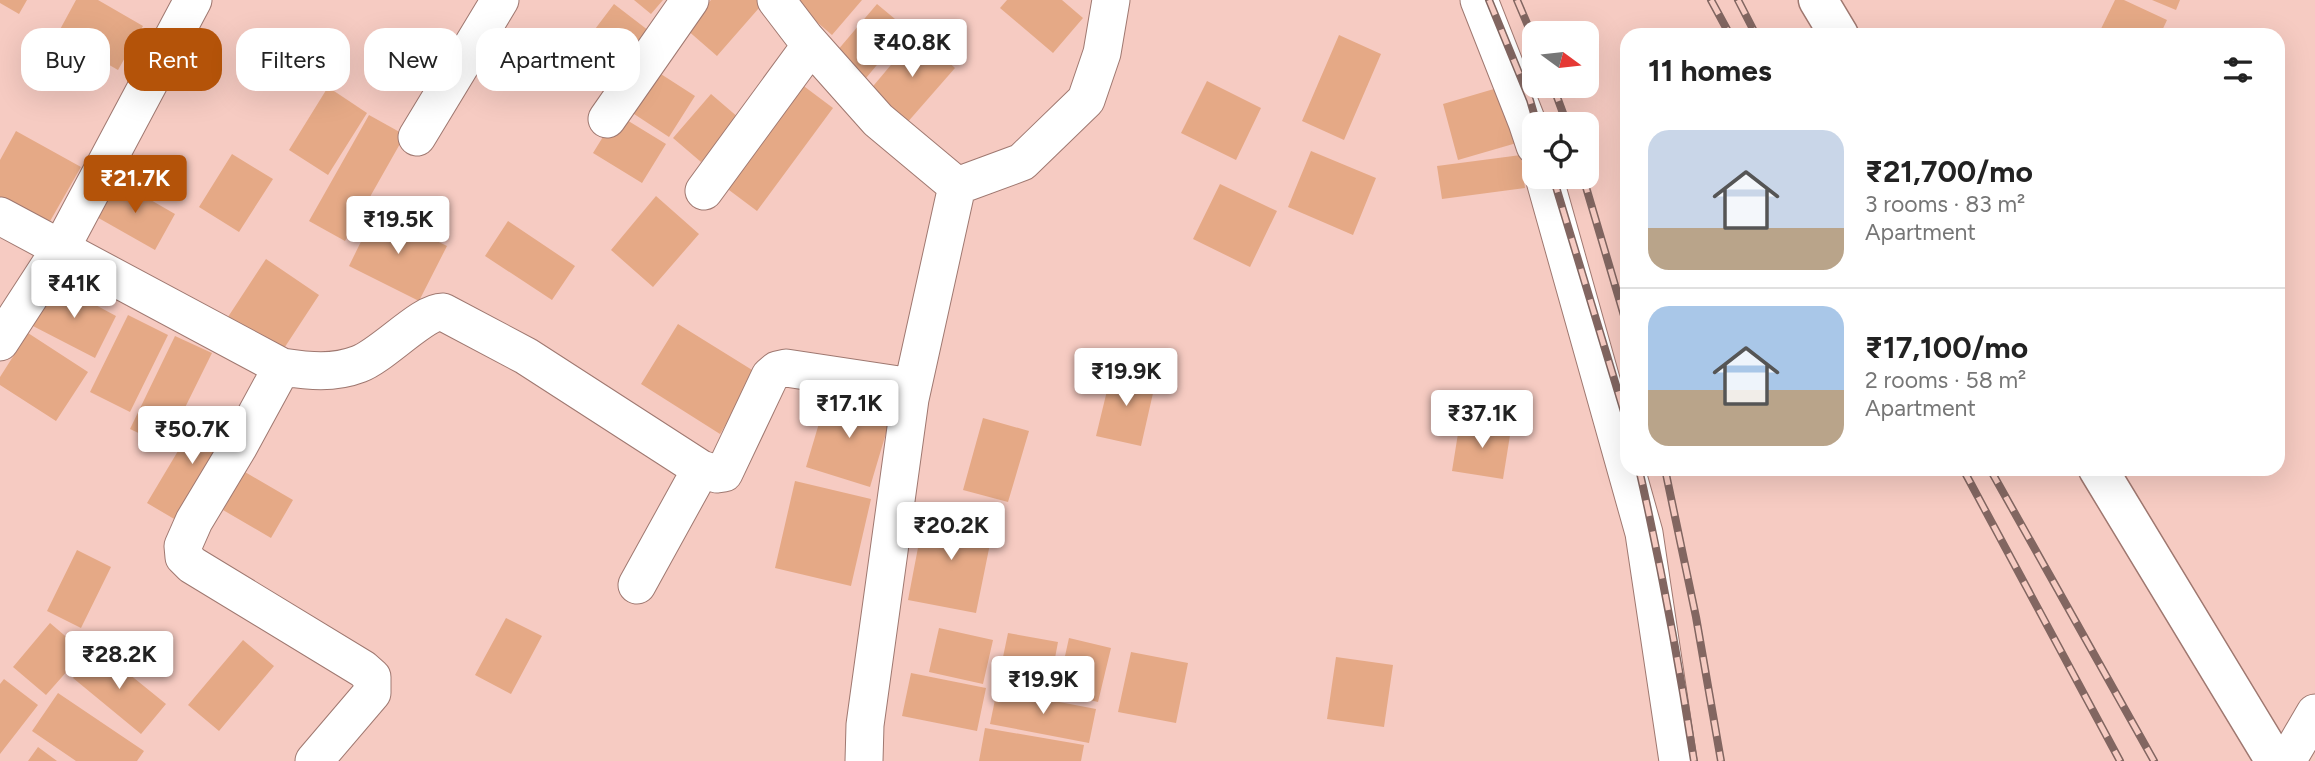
<!DOCTYPE html>
<html lang="en">
<head>
<meta charset="utf-8">
<style>
	:root { --surface:#fff; --page:#f2f2f2; --text:#222; --muted:#767676; --line:#e0e0e0; --accent:#b45309 }
	body { margin:0; font-family:Figtree,sans-serif; background:var(--page); color:var(--text); height:100vh; display:flex; flex-direction:column; font-size:26px; white-space:nowrap }
	* { box-sizing:border-box; margin:0 }
	p { font-size:23px; color:var(--muted) }
	.icon { flex:none; width:38px; height:38px; fill:none; stroke:currentColor; stroke-width:2; stroke-linecap:round; stroke-linejoin:round }
	.map { position:relative; flex:1; overflow:hidden }
	.panel { position:absolute; left:1620px; top:28px; width:665px; height:448px; display:flex; flex-direction:column; background:var(--surface); border-radius:21px; box-shadow:0 7px 28px #0002 }
	.panel>* { flex:none }
	.hud { position:absolute; left:21px; top:28px; width:665px; height:63px; display:flex; gap:14px }
	.needle { width:46px; rotate:105deg }
	.buttons { position:absolute; left:1522px; top:21px; display:grid; gap:14px }
	.buttons a { display:grid; place-items:center; width:77px; height:77px; border-radius:14px; background:var(--surface); box-shadow:0 7px 28px #0002; font-size:35px }
	.price { position:absolute; translate:-50% -60px; padding:0 16px; border-radius:7px; background:#fff; color:#222; font-size:23px; line-height:46px; filter:drop-shadow(0 2px 4px #0008) }
	.price::after { content:''; position:absolute; left:50%; top:42px; width:21px; height:16px; margin-left:-10px; background:inherit; clip-path:polygon(0 0,100% 0,50% 100%) }
	.price.current { background:var(--accent); color:#fff }
	ul { padding:0; list-style:none }
	li { display:flex; align-items:center; gap:21px; height:175px; padding:0 28px }
	li+li { border-top:2px solid var(--line) }
	li span { display:grid; place-items:center; flex:none; width:196px; height:140px; border-radius:21px; color:#555 }
	li>.icon { margin-inline-start:auto }
	span .icon { width:84px; height:84px; fill:#fffc; stroke-width:1 }
	li b { font-size:30px }
	h2 { display:flex; justify-content:space-between; align-items:center; height:84px; padding:0 28px; font-size:30px }
	.pill { padding:0 24px; border-radius:21px; background:var(--surface); box-shadow:0 7px 28px #0002; font-size:24px; line-height:63px }
	.pill.current { background:var(--accent); color:#fff }
	.map>svg:first-child { display:block }
	.building { fill:#e5a986 }
	.lines { fill:none; stroke-linecap:round; stroke-linejoin:round }
	.minor-casing { stroke:#9f7870; stroke-width:39 }
	.tertiary-casing { stroke:#9f7870; stroke-width:41 }
	.minor { stroke:#fff; stroke-width:37 }
	.tertiary { stroke:#fff; stroke-width:38 }
	.rail-casing { stroke:#826661; stroke-width:8 }
	.rail { stroke:#f6cbc2; stroke-width:5; stroke-dasharray:16; stroke-linecap:butt }
</style>
</head>
<body>
<div class="map">
<svg width="2315" height="761" viewBox="0 0 2315 761">
	<rect width="100%" height="100%" fill="#f6cbc2"/>
	<!-- building -->
	<path class="building" d="M0,0H27L19,14L0,3Z
		M76,0H98L143,26L118,70L57,35Z
		M634,0H663L651,14Z
		M711,0H766L717,56L686,29Z
		M791,0H862L832,35Z
		M1007,0H1062L1083,18L1053,53L1000,8Z
		M2115,0H2124L2167,20L2160,35H2098Z
		M2152,0H2180L2176,10Z
		M614,4L653,34L625,70L586,41Z
		M877,4L907,29L861,84L831,58Z
		M917,34L955,68L906,124L869,91Z
		M1339,35L1381,54L1344,140L1302,121Z
		M650,67L695,96L669,137L625,108Z
		M797,81L833,108L757,211L721,184Z
		M1207,81L1261,108L1236,160L1181,133Z
		M1504,86L1520,142L1458,160L1443,104Z
		M328,87L367,113L328,175L289,150Z
		M711,94L739,118L701,162L673,138Z
		M617,114L666,144L642,183L593,153Z
		M369,115L405,135L345,241L309,221Z
		M16,131L81,167L41,237L0,214V160Z
		M1311,151L1376,178L1353,235L1288,207Z
		M232,154L273,179L239,232L199,207Z
		M1521,155L1525,188L1442,199L1437,166Z
		M116,180L175,214L155,250L95,216Z
		M1220,184L1277,211L1250,267L1193,239Z
		M656,196L699,234L653,287L611,250Z
		M376,211L447,246L419,301L349,266Z
		M508,221L575,266L552,300L485,256Z
		M266,259L319,295L279,356L226,320Z
		M53,282L116,316L95,358L31,325Z
		M128,315L168,335L130,412L90,392Z
		M678,324L757,373L720,434L641,384Z
		M28,333L88,372L56,421L0,385V377Z
		M175,336L212,353L166,446L130,429Z
		M1112,370L1156,380L1141,446L1096,436Z
		M828,393L892,413L870,487L806,467Z
		M203,409L237,429L181,523L147,503Z
		M983,418L1029,431L1008,502L963,490Z
		M1460,421L1511,429L1503,479L1452,471Z
		M245,472L293,500L271,538L223,510Z
		M795,481L871,499L851,586L775,568Z
		M925,511L994,524L976,613L908,600Z
		M77,550L111,567L81,628L47,611Z
		M506,618L542,636L511,694L475,675Z
		M50,623L84,652L46,695L13,667Z
		M939,628L993,640L983,684L929,672Z
		M1008,633L1058,642L1049,690L998,681Z
		M1069,638L1111,648L1098,702L1057,692Z
		M243,640L274,666L219,731L188,705Z
		M97,648L166,704L141,734L73,678Z
		M1131,652L1188,663L1176,723L1118,712Z
		M1336,657L1393,665L1384,727L1327,719Z
		M911,673L986,688L977,731L902,716Z
		M4,679L38,705L0,754V684Z
		M997,690L1096,709L1089,743L990,724Z
		M58,693L144,751L137,761H76L32,731Z
		M985,728L1084,745L1081,761H979Z
		M38,747L57,761H28Z"/>
	<g class="lines">
		<defs>
			<path id="minor" d="M776,0L805,38L878,120L957,186L1022,162L1086,100L1102,53L1111,0
				M1479,0L1527,122L1535,146
				M607,119L690,0
				M417,137L500,0
				M1544,177L1644,533L1678,761
				M704,191L811,45
				M0,216L282,367L239,446L194,521L183,546L184,557L192,565L363,669L372,677V693L314,761
				M0,342L61,248L193,0
				M282,367C309,371 333,374 359,364C383,355 423,311 443,312L526,356L701,469L717,474L724,473L770,376L777,370L786,368L912,387
				M637,585L701,469
				M864,761L865,725L910,399L957,186
				M2287,761L2315,713"/>
			<path id="tertiary" d="M1818,0L1839,35
				M2098,469L2275,761"/>
		</defs>
		<!-- minor casing -->
		<use href="#minor" class="minor-casing"/>
		<!-- tertiary casing -->
		<use href="#tertiary" class="tertiary-casing"/>
		<!-- minor -->
		<use href="#minor" class="minor"/>
		<!-- tertiary -->
		<use href="#tertiary" class="tertiary"/>
		<defs>
			<path id="rail" d="M1489,0L1530,100L1537,124
				M1517,0L1535,42
				M1711,0L1730,35
				M1738,0L1756,35
				M1553,86L1567,124
				M1553,177L1628,425
				M1583,177L1628,329
				M1639,469C1661,566 1679,663 1694,761
				M1665,469L1696,617L1721,761
				M1963,469L2120,761
				M1990,469L2154,761"/>
		</defs>
		<!-- rail casing -->
		<use href="#rail" class="rail-casing"/>
		<!-- rail -->
		<use href="#rail" class="rail"/>
	</g>
</svg>
<div class="buttons">
<a><svg class="needle" viewBox="-14 -14 28 28"><path d="M0-13l5 13h-10z" fill="#e53935"/><path d="M0 13l5-13h-10z" fill="#767676"/></svg></a>
<a><svg class="icon" aria-label="locate" viewBox="0 0 24 24"><circle cx="12" cy="12" r="6"/><path d="M12 2v4M12 18v4M2 12h4M18 12h4"/></svg></a>
</div>
<b class="price" style="left:912px;top:79px">₹40.8K</b>
<b class="price current" style="left:135px;top:215px">₹21.7K</b>
<b class="price" style="left:398px;top:256px">₹19.5K</b>
<b class="price" style="left:74px;top:320px">₹41K</b>
<b class="price" style="left:1126px;top:408px">₹19.9K</b>
<b class="price" style="left:849px;top:440px">₹17.1K</b>
<b class="price" style="left:1482px;top:450px">₹37.1K</b>
<b class="price" style="left:192px;top:466px">₹50.7K</b>
<b class="price" style="left:951px;top:562px">₹20.2K</b>
<b class="price" style="left:119px;top:691px">₹28.2K</b>
<b class="price" style="left:1043px;top:716px">₹19.9K</b>
<div class="hud">
<a class="pill">Buy</a>
<a class="pill current">Rent</a>
<a class="pill">Filters</a>
<a class="pill">New</a>
<a class="pill">Apartment</a>
</div>
<section class="panel">
<h2>11 homes<svg class="icon" aria-label="filters" viewBox="0 0 24 24"><path d="M4 7h16M4 17h16"/><circle cx="9" cy="7" r="2"/><circle cx="15" cy="17" r="2"/></svg></h2>
<ul>
<li><span style="background:linear-gradient(#c9d6e8 70%,#b9a48a 0)"><svg class="icon" aria-label="home" viewBox="0 0 24 24"><path d="M3 11l9-7 9 7M6 9v11h12V9"/></svg></span><div><b>₹21,700/mo</b><p>3 rooms · 83 m²</p><p>Apartment</p></div></li>
<li><span style="background:linear-gradient(#a9c7e8 60%,#b9a48a 0)"><svg class="icon" aria-label="home" viewBox="0 0 24 24"><path d="M3 11l9-7 9 7M6 9v11h12V9"/></svg></span><div><b>₹17,100/mo</b><p>2 rooms · 58 m²</p><p>Apartment</p></div></li>
</ul>
</section>
</div>
</body>
</html>
